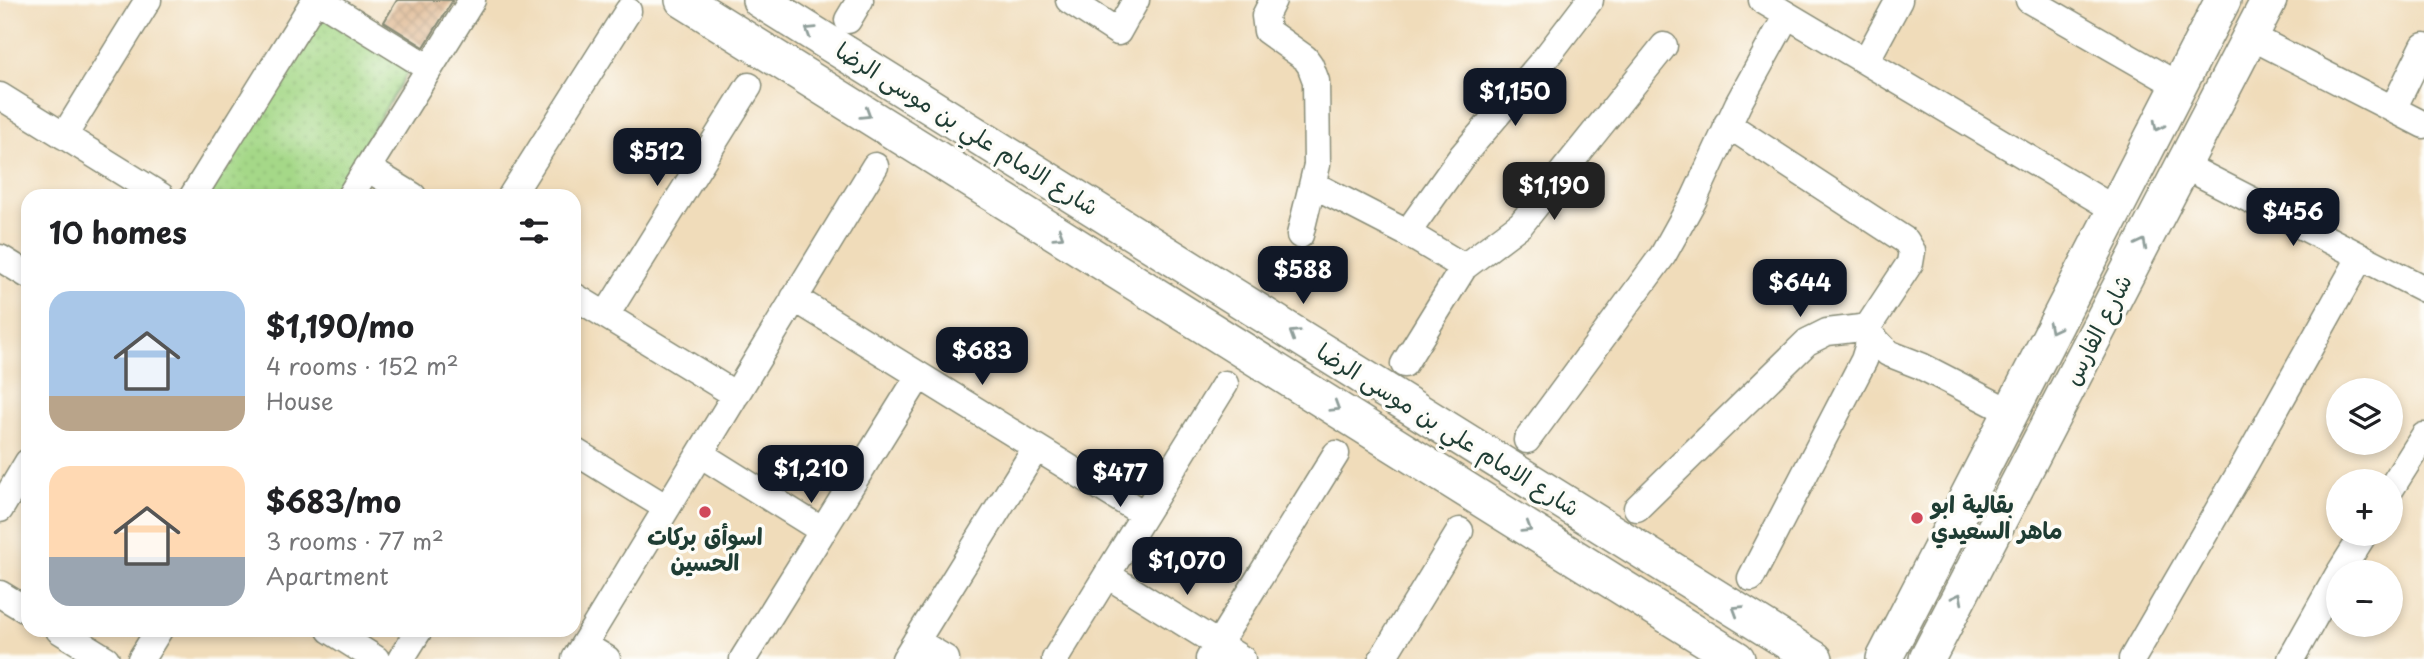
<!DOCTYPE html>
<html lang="en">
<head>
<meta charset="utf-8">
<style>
	:root { --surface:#fff; --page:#f6f6f6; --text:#202124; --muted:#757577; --accent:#111827 }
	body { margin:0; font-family:"Playpen Sans","Playpen Sans Arabic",sans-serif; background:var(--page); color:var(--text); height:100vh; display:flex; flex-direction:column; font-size:26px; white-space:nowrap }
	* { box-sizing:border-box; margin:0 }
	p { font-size:23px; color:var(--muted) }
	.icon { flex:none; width:38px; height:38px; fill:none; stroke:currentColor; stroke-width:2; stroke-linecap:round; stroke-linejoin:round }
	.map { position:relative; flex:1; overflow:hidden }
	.panel { position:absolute; left:21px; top:189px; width:560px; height:448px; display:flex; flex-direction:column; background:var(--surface); border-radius:21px; box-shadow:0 4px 10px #0003 }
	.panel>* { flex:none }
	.buttons { position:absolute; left:2326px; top:378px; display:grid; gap:14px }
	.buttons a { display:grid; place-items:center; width:77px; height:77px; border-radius:50%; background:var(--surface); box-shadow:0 4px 10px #0003; font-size:35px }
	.price { position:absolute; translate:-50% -60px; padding:0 16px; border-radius:14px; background:var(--accent); color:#fff; font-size:23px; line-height:46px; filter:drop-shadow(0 2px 4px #0008) }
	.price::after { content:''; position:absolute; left:50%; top:42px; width:21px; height:16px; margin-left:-10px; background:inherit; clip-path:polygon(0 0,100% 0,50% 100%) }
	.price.selected { background:#222; color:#fff }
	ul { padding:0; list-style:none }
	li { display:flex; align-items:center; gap:21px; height:175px; padding:0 28px }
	li span { display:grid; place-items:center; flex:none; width:196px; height:140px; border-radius:21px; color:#555 }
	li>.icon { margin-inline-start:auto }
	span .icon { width:84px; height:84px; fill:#fffc; stroke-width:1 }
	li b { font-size:30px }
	h2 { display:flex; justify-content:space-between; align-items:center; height:84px; padding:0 28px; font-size:30px }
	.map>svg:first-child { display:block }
	.garden { fill:url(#garden-dots); stroke:#628a5e; stroke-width:2 }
	.building { fill:url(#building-cross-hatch) }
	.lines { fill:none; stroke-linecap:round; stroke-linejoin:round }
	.minor-casing { stroke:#888c77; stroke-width:29 }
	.major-casing { stroke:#888c77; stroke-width:38 }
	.minor { stroke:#fff; stroke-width:26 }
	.major { stroke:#fff; stroke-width:35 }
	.oneway { stroke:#8f9e9a }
	.poi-dot { fill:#d1495b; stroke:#fdfcf7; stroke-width:2.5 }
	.labels { text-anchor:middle; stroke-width:7; stroke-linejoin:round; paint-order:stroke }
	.street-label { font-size:23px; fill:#1f3d34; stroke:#fdfcf7 }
	.poi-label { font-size:23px; font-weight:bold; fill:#1f3d34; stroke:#fdfcf7; text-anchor:start }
</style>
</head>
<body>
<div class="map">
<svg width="2424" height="659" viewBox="0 0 2424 659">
	<defs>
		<pattern id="garden-dots" width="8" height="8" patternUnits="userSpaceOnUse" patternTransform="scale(1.75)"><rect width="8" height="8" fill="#a5d888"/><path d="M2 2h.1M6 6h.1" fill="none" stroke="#8eba76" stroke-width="1.8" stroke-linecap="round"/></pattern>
		<pattern id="building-cross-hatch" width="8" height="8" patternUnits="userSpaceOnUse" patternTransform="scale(1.75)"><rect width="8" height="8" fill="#dcb187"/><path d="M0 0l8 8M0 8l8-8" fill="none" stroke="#b2916f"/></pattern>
	</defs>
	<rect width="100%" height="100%" fill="#fdfcf7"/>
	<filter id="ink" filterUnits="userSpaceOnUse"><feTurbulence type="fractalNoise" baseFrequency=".0143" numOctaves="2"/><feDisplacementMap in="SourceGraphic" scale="14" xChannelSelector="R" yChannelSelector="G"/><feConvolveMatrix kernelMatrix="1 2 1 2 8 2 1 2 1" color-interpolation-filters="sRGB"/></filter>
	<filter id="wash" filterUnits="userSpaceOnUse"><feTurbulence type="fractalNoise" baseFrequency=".00686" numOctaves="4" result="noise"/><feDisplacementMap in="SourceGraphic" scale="28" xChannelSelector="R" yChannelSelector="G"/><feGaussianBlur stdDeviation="1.57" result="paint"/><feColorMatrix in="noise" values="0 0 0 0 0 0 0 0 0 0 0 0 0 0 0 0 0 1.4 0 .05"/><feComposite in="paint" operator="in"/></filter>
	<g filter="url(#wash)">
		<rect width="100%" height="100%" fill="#f0dcba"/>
		<!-- garden -->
		<path class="garden" d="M319,13L410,69L332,196H207Z"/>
		<g id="blocks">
			<!-- building -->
			<path class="building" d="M397,0H453L424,47L384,22Z"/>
		</g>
	</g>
	<g filter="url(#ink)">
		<use href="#blocks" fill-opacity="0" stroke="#888c77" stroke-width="2"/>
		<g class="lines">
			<defs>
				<path id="minor" d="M319,0L429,68
					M1069,0L1118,32L1136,0
					M1273,0L1265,16L1267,31L1305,58L1310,65L1316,81L1317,165L1300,235
					M1762,0L2114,209
					M2029,0L2179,86
					M848,20L860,0
					M2250,36L2424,125
					M1866,61L1899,0
					M0,96L161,196
					M2393,109L2424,46
					M1727,124L1906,241L1912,251L1910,263L1869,325L1868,347L1864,360L1751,578
					M64,136L148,0
					M2183,165L2424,289
					M367,168L413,196
					M1314,185L1407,233L1464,267
					M193,196L315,0
					M350,196L472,0
					M511,196L628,11
					M1407,233L1462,156L1548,55L1590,0
					M0,258L28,275
					M574,296L736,395
					M794,298L1144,514
					M606,315L749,86
					M1404,364L1464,267L1521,224L1664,46
					M1527,440L1663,255L1694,199L1738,104L1787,15
					M574,451L667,508
					M700,454L823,531
					M2390,490L2424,436
					M1637,508L1807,342L1827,332L1861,328L1867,331L1888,353L1921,366L2010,412
					M0,509L28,462
					M2340,572L2364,534
					M1107,575L1242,659
					M0,594L28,611
					M59,630L106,659
					M330,630L376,659
					M916,641L946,659
					M584,645L607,659
					M141,659L159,630
					M401,659L419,630
					M575,659L875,166
					M743,659L919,376
					M905,659L1036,448
					M1055,659L1225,384
					M1209,659L1336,454
					M1382,659L1460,531
					M2132,659L2246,462L2361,256
					M2291,659L2338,575"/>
				<path id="major" d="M683,0L1737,659
					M760,0L1815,659
					M1884,659L2223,0
					M1927,659L2269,0"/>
			</defs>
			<!-- minor casing -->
			<use href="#minor" class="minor-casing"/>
			<!-- major casing -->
			<use href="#major" class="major-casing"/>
			<!-- minor -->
			<use href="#minor" class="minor"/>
			<!-- major -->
			<use href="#major" class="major"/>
		</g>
		<!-- one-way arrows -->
		<defs><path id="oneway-chevron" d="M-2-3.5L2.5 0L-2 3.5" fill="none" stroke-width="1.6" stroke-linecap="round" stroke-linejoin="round" transform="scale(1.75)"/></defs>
		<g class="oneway">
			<use href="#oneway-chevron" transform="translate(810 31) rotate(-148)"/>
			<use href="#oneway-chevron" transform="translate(866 114) rotate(32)"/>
			<use href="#oneway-chevron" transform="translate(2158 126) rotate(117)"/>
			<use href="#oneway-chevron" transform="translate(1059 235) rotate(32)"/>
			<use href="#oneway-chevron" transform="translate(2142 244) rotate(-63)"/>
			<use href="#oneway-chevron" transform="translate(2053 328) rotate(117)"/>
			<use href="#oneway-chevron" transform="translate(1294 334) rotate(-148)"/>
			<use href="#oneway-chevron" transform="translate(1335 407) rotate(32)"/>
			<use href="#oneway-chevron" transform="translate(1527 528) rotate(32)"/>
			<use href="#oneway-chevron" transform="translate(1958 598) rotate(-63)"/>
			<use href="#oneway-chevron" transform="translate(1737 610) rotate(-148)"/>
		</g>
	</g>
	<!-- markers -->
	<g class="poi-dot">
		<circle cx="705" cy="512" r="7"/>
		<circle cx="1917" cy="518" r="7"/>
	</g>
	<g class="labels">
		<!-- street labels -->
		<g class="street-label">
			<text transform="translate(967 129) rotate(32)" y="8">شارع الامام علي بن موسى الرضا</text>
			<text transform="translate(2098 330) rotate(-63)" y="8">شارع الفارس</text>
			<text transform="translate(1448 430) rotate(32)" y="8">شارع الامام علي بن موسى الرضا</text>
		</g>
		<!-- poi labels -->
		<g class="poi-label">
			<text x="1931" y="513">بقالية ابو<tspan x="1931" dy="26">ماهر السعيدي</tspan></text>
			<text x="705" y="545" text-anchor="middle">اسوأق بركات<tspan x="705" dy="26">الحسين</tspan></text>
		</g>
	</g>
</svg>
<div class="buttons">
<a><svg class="icon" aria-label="layers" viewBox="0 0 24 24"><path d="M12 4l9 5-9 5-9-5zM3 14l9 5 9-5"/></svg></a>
<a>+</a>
<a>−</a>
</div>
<b class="price" style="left:1515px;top:128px">$1,150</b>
<b class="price" style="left:657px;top:188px">$512</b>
<b class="price selected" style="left:1554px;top:222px">$1,190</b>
<b class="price" style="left:2293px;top:248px">$456</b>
<b class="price" style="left:1303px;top:306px">$588</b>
<b class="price" style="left:1800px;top:319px">$644</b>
<b class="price" style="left:982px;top:387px">$683</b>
<b class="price" style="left:811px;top:505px">$1,210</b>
<b class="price" style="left:1120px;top:509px">$477</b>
<b class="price" style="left:1187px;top:597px">$1,070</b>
<section class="panel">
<h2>10 homes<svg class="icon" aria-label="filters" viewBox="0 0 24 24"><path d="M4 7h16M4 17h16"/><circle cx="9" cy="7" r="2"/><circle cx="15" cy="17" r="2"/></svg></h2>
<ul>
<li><span style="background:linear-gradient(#a9c7e8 75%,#b9a48a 0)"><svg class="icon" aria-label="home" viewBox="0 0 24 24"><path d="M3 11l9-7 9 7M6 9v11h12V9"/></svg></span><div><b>$1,190/mo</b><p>4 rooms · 152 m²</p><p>House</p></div></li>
<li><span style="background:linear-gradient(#ffd9b3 65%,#9aa5b1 0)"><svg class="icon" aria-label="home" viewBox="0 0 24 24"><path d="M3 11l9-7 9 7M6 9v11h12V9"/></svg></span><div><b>$683/mo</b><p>3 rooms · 77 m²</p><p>Apartment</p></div></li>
</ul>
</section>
</div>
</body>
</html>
